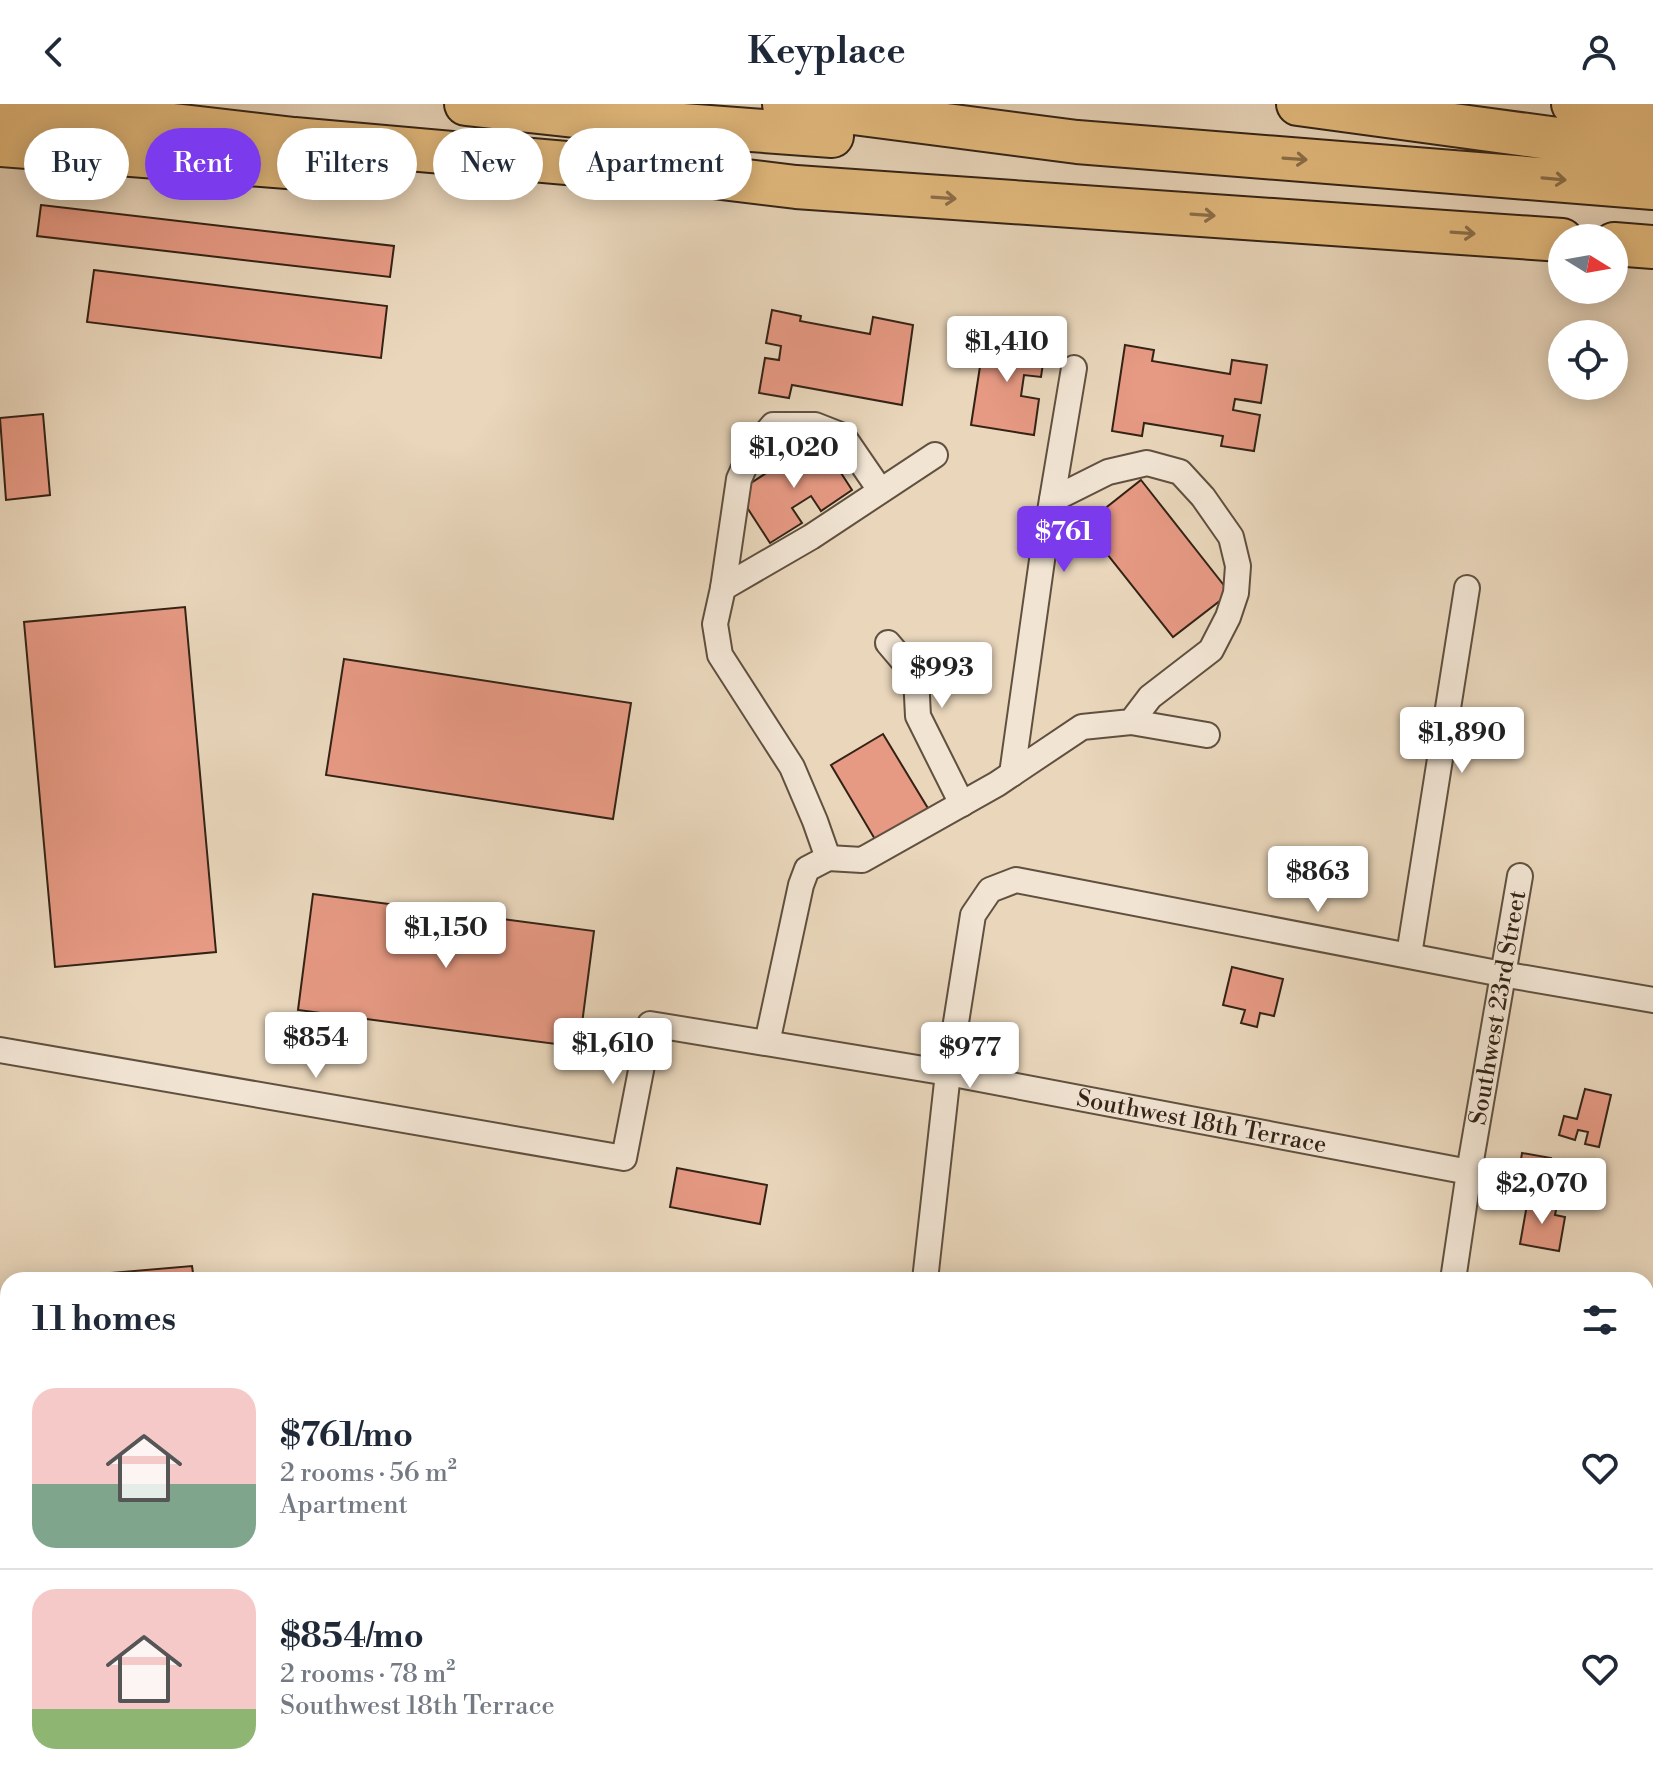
<!DOCTYPE html>
<html lang="en">
<head>
<meta charset="utf-8">
<style>
	:root { --surface:#fff; --page:#f6f6f7; --text:#1f2937; --muted:#747a83; --line:#e0e1e3; --accent:#7c3aed }
	body { margin:0; font-family:"Libre Bodoni",serif; background:var(--page); color:var(--text); height:100vh; display:flex; flex-direction:column; font-size:30px; white-space:nowrap }
	* { box-sizing:border-box; margin:0 }
	p { font-size:26px; color:var(--muted) }
	.icon { flex:none; width:44px; height:44px; fill:none; stroke:currentColor; stroke-width:2; stroke-linecap:round; stroke-linejoin:round }
	.map { position:relative; flex:1; overflow:hidden }
	.sheet { position:absolute; left:0px; top:1168px; width:1654px; height:512px; display:flex; flex-direction:column; background:var(--surface); border-radius:24px 24px 0 0; box-shadow:0 4px 20px #0003 }
	.sheet>* { flex:none }
	.hud { position:absolute; left:24px; top:24px; width:800px; height:72px; display:flex; gap:16px }
	.needle { width:52px; rotate:101deg }
	.fabs { position:absolute; left:1548px; top:120px; display:grid; gap:16px }
	.fabs a { display:grid; place-items:center; width:80px; height:80px; border-radius:50%; background:var(--surface); box-shadow:0 4px 20px #0003; font-size:40px }
	.price { position:absolute; translate:-50% -68px; padding:0 18px; border-radius:8px; background:#fff; color:#222; font-size:26px; line-height:52px; filter:drop-shadow(0 2px 4px #0008) }
	.price::after { content:''; position:absolute; left:50%; top:48px; width:24px; height:18px; margin-left:-12px; background:inherit; clip-path:polygon(0 0,100% 0,50% 100%) }
	.price.active { background:var(--accent); color:#fff }
	ul { padding:0; list-style:none }
	li { display:flex; align-items:center; gap:24px; height:200px; padding:0 32px }
	li+li { border-top:2px solid var(--line) }
	li span { display:grid; place-items:center; flex:none; width:224px; height:160px; border-radius:24px; color:#555 }
	li>.icon { margin-inline-start:auto }
	span .icon { width:96px; height:96px; fill:#fffc; stroke-width:1 }
	li b { font-size:34px }
	h2 { display:flex; justify-content:space-between; align-items:center; height:96px; padding:0 32px; font-size:34px }
	.chip { padding:0 28px; border-radius:36px; background:var(--surface); box-shadow:0 4px 20px #0003; font-size:28px; line-height:72px }
	.chip.active { background:var(--accent); color:#fff }
	header { display:flex; justify-content:space-between; align-items:center; height:104px; padding:0 32px; background:var(--surface); font-size:36px; font-weight:800 }
	.map>svg:first-child { display:block }
	.building { fill:#e69983; stroke:#332316; stroke-width:2 }
	.lines { fill:none; stroke-linecap:round; stroke-linejoin:round }
	.street-casing { stroke:#60503f; stroke-width:28 }
	.primary-casing { stroke:#332316; stroke-width:42 }
	.highway-casing { stroke:#332316; stroke-width:46 }
	.street { stroke:#f1e4d3; stroke-width:24 }
	.primary { stroke:#e4bb7e; stroke-width:38 }
	.highway { stroke:#e4bb7e; stroke-width:42 }
	.oneway { stroke:#8c6f4a }
	.labels { text-anchor:middle; stroke-width:7; stroke-linejoin:round; paint-order:stroke }
	.street-label { font-size:24px; fill:#332316; stroke:#f1e4d3 }
</style>
</head>
<body>
<header><svg class="icon" aria-label="back" viewBox="0 0 24 24"><path d="M15 5l-7 7 7 7"/></svg>Keyplace<svg class="icon" aria-label="person" viewBox="0 0 24 24"><circle cx="12" cy="8" r="4"/><path d="M4 21q1-7 8-7t8 7"/></svg></header>
<div class="map">
<svg width="1653" height="1680" viewBox="0 0 1653 1680">
	<rect width="100%" height="100%" fill="#e9d6bb"/>
	<filter id="stains"><feTurbulence type="fractalNoise" baseFrequency=".0025" numOctaves="4"/><feColorMatrix values="0 0 0 0 .2 0 0 0 0 .09 0 0 0 0 .02 0 0 0 .5 -.17"/></filter>
	<radialGradient id="worn" r=".72"><stop offset=".6" stop-color="#630" stop-opacity="0"/><stop offset="1" stop-color="#630" stop-opacity=".3"/></radialGradient>
	<!-- building -->
	<path class="building" d="M41,101L394,142L390,173L37,132Z
		M94,166L387,202L381,254L87,218Z
		M772,206L801,212L800,217L870,230L873,213L913,221L902,301L792,281L789,294L759,289L765,254L779,256L781,242L766,239Z
		M985,230L1046,239L1041,273L1024,271L1021,292L1039,295L1034,331L971,321Z
		M1125,241L1154,246L1152,257L1230,270L1232,256L1267,261L1261,299L1235,295L1233,306L1260,311L1254,347L1221,342L1223,332L1144,319L1142,332L1112,327Z
		M43,310L50,391L6,396L0,314Z
		M819,335L852,386L821,407L811,392L792,404L802,419L770,439L737,388Z
		M1141,376L1230,489L1173,533L1103,445L1098,449L1079,425Z
		M185,503L216,848L55,863L24,518Z
		M344,555L631,599L613,715L326,671Z
		M883,630L929,706L876,737L831,661Z
		M313,790L594,827L579,943L298,906Z
		M1232,863L1283,875L1274,912L1260,909L1257,923L1241,919L1245,906L1223,901Z
		M1585,985L1611,991L1599,1043L1585,1040L1588,1028L1578,1026L1575,1036L1559,1031L1564,1012L1577,1015Z
		M1522,1049L1551,1054L1546,1087L1517,1082Z
		M677,1064L767,1081L760,1120L670,1103Z
		M1528,1095L1557,1101L1555,1111L1565,1113L1559,1147L1520,1140Z
		M192,1162L194,1176H30Z"/>
	<g class="lines">
		<defs>
			<g id="street">
				<path d="M723,484L739,375L752,346L773,321H815L843,332L880,386"/>
				<path d="M888,539L916,572L918,612L962,700"/>
				<path d="M1131,618L1207,631"/>
				<path d="M1012,670L1043,449L1074,264"/>
				<path d="M828,754L862,756L997,680L1082,623L1131,618L1150,593L1211,546L1228,513L1236,489L1238,462L1231,433L1203,393L1180,368L1147,359L1108,368L1052,396"/>
				<path d="M1409,851L1467,484"/>
				<path d="M767,939L801,781L807,765L828,754L815,717L792,663L720,551L715,520L723,484L811,433L935,351"/>
				<path id="s1" d="M0,946L624,1054L650,920L948,969L1469,1068"/>
				<path d="M925,1176L948,969L973,811L990,786L1016,776L1502,870L1653,896"/>
				<path id="s2" d="M1453,1176L1469,1068L1520,772"/>
				<path d="M1646,1447L1653,1448"/>
				<path d="M136,1672L154,1680"/>
				<path d="M1219,1672L1274,1680"/>
				<path d="M860,1680L861,1672"/>
				<path d="M1379,1680L1380,1672"/>
			</g>
			<path id="primary" d="M0,1648L3,1680"/>
			<path id="highway" d="M466,0L602,15L832,32
				M784,0L1077,38L1653,84
				M1298,0L1653,48
				M1573,0L1653,9
				M0,1L294,35L680,69L796,83L1562,136
				M0,41L338,67
				M1614,140L1653,143"/>
		</defs>
		<!-- street casing -->
		<use href="#street" class="street-casing"/>
		<!-- primary casing -->
		<use href="#primary" class="primary-casing"/>
		<!-- highway casing -->
		<use href="#highway" class="highway-casing"/>
		<!-- street -->
		<use href="#street" class="street"/>
		<!-- primary -->
		<use href="#primary" class="primary"/>
		<!-- highway -->
		<use href="#highway" class="highway"/>
	</g>
	<!-- one-way arrows -->
	<defs><path id="oneway-shaft" d="M-6 0H5M1.5-3L5.5 0L1.5 3" fill="none" stroke-width="1.6" stroke-linecap="round" stroke-linejoin="round" transform="scale(2)"/></defs>
	<g class="oneway">
		<use href="#oneway-shaft" transform="translate(1295 55) rotate(4)"/>
		<use href="#oneway-shaft" transform="translate(1554 75) rotate(5)"/>
		<use href="#oneway-shaft" transform="translate(944 94) rotate(4)"/>
		<use href="#oneway-shaft" transform="translate(1203 111) rotate(4)"/>
		<use href="#oneway-shaft" transform="translate(1463 129) rotate(4)"/>
	</g>
	<g class="labels">
		<!-- street labels -->
		<g class="street-label">
			<text dy="8" stroke="none"><textPath href="#s2" startOffset="276">Southwest 23rd Street</textPath></text>
			<text dy="8" stroke="none"><textPath href="#s1" startOffset="1330">Southwest 18th Terrace</textPath></text>
		</g>
	</g>
	<rect width="100%" height="100%" filter="url(#stains)"/>
	<rect width="100%" height="100%" fill="url(#worn)"/>
</svg>
<div class="fabs">
<a><svg class="needle" viewBox="-14 -14 28 28"><path d="M0-13l5 13h-10z" fill="#e53935"/><path d="M0 13l5-13h-10z" fill="#747a83"/></svg></a>
<a><svg class="icon" aria-label="locate" viewBox="0 0 24 24"><circle cx="12" cy="12" r="6"/><path d="M12 2v4M12 18v4M2 12h4M18 12h4"/></svg></a>
</div>
<b class="price" style="left:1007px;top:280px">$1,410</b>
<b class="price" style="left:794px;top:386px">$1,020</b>
<b class="price active" style="left:1064px;top:470px">$761</b>
<b class="price" style="left:942px;top:606px">$993</b>
<b class="price" style="left:1462px;top:671px">$1,890</b>
<b class="price" style="left:1318px;top:810px">$863</b>
<b class="price" style="left:446px;top:866px">$1,150</b>
<b class="price" style="left:316px;top:976px">$854</b>
<b class="price" style="left:613px;top:982px">$1,610</b>
<b class="price" style="left:970px;top:986px">$977</b>
<b class="price" style="left:1542px;top:1122px">$2,070</b>
<div class="hud">
<a class="chip">Buy</a>
<a class="chip active">Rent</a>
<a class="chip">Filters</a>
<a class="chip">New</a>
<a class="chip">Apartment</a>
</div>
<section class="sheet">
<h2>11 homes<svg class="icon" aria-label="filters" viewBox="0 0 24 24"><path d="M4 7h16M4 17h16"/><circle cx="9" cy="7" r="2"/><circle cx="15" cy="17" r="2"/></svg></h2>
<ul>
<li><span style="background:linear-gradient(#f6c9c9 60%,#7fa58c 0)"><svg class="icon" aria-label="home" viewBox="0 0 24 24"><path d="M3 11l9-7 9 7M6 9v11h12V9"/></svg></span><div><b>$761/mo</b><p>2 rooms · 56 m²</p><p>Apartment</p></div><svg class="icon" aria-label="heart" viewBox="0 0 24 24"><path d="M12 20l-8-8c-3-5 5-10 8-4 3-6 11-1 8 4z"/></svg></li>
<li><span style="background:linear-gradient(#f6c9c9 75%,#8fb573 0)"><svg class="icon" aria-label="home" viewBox="0 0 24 24"><path d="M3 11l9-7 9 7M6 9v11h12V9"/></svg></span><div><b>$854/mo</b><p>2 rooms · 78 m²</p><p>Southwest 18th Terrace</p></div><svg class="icon" aria-label="heart" viewBox="0 0 24 24"><path d="M12 20l-8-8c-3-5 5-10 8-4 3-6 11-1 8 4z"/></svg></li>
</ul>
</section>
</div>
</body>
</html>
